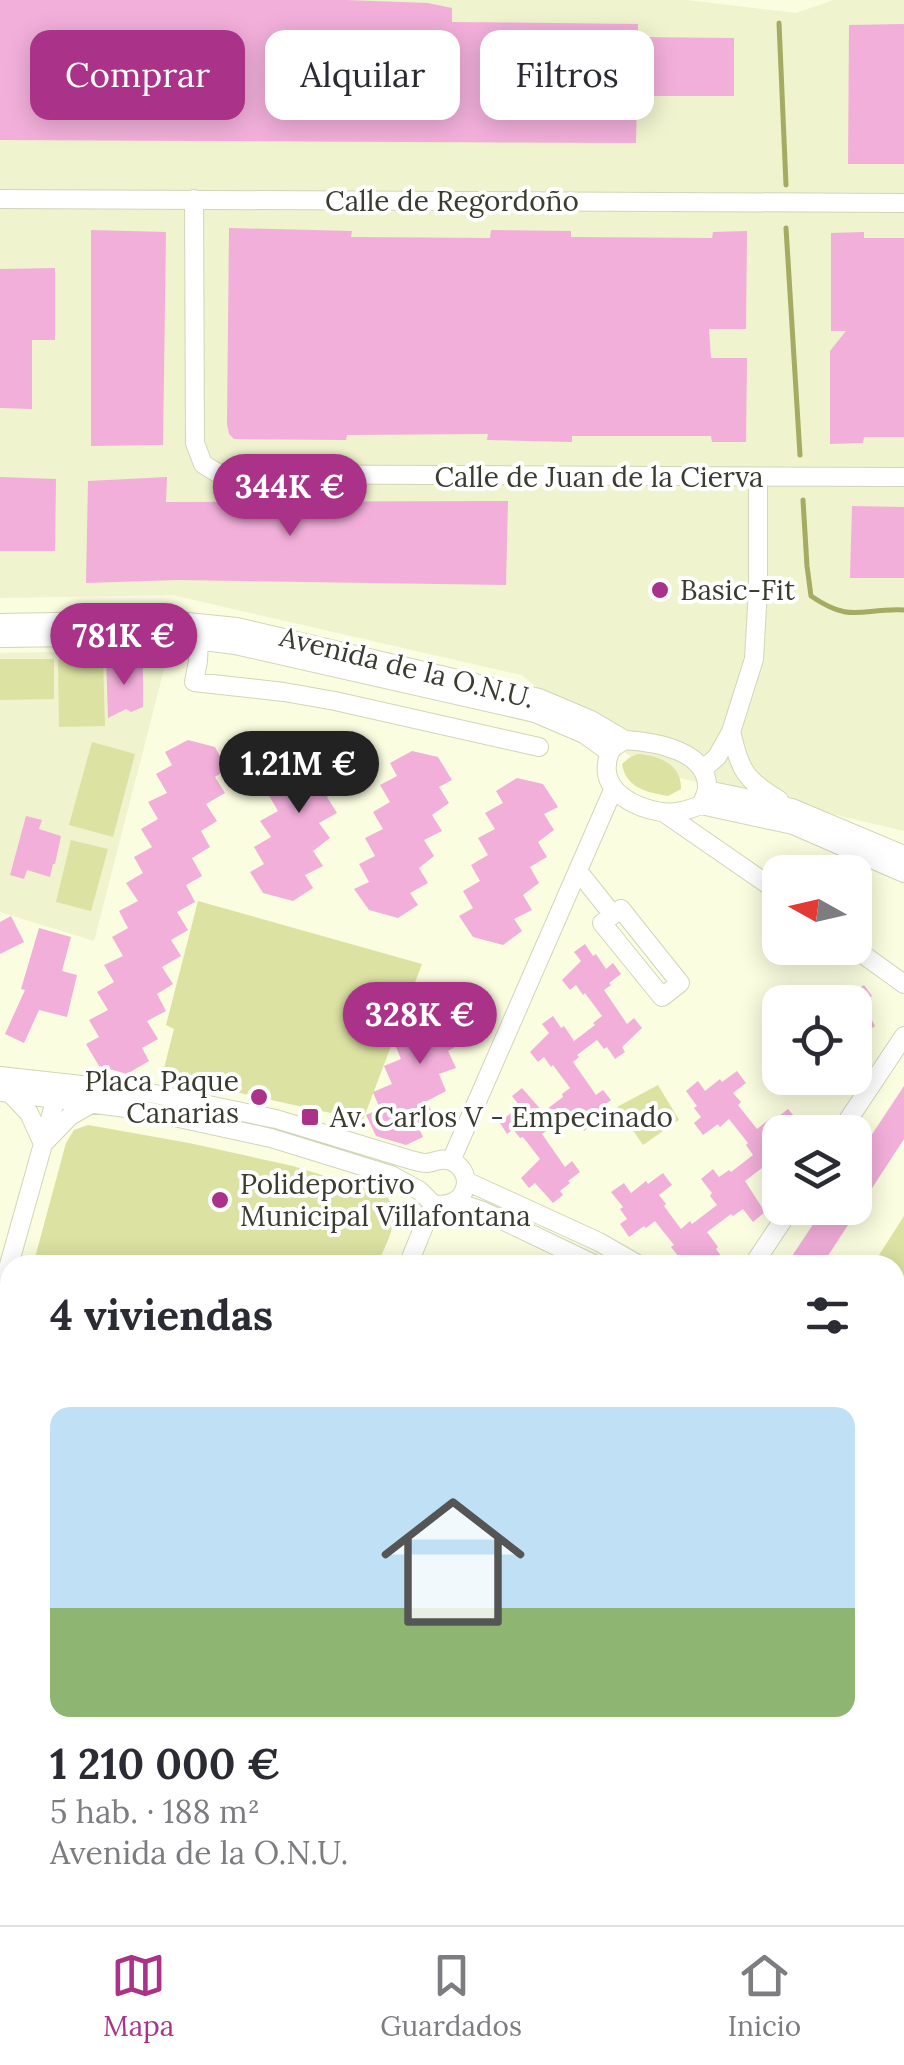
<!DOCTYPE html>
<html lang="es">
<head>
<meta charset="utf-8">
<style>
	:root { --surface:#fff; --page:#f2f2f3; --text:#2b2b33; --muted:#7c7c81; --line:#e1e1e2; --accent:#aa3389 }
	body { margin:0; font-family:Lora,serif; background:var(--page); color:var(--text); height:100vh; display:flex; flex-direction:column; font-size:38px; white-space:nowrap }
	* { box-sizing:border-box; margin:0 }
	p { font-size:32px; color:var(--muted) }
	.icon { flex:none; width:55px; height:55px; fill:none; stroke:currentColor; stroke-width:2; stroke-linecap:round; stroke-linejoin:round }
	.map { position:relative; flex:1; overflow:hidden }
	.details { position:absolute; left:0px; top:1255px; width:905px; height:670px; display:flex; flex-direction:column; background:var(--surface); border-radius:30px 30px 0 0; box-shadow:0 5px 25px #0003 }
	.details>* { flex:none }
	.banner { position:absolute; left:30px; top:30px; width:845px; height:90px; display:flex; gap:20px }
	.needle { width:65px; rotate:278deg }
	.tools { position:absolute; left:762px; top:855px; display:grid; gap:20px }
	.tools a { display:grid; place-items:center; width:110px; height:110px; border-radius:20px; background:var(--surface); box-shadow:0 5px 25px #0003; font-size:50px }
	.price { position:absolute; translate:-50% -85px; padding:0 22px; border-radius:35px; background:var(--accent); color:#fff; font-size:32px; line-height:65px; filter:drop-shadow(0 2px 5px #0008) }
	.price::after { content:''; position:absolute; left:50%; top:60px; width:30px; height:22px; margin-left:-15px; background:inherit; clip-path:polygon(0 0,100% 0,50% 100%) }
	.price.current { background:#222; color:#fff }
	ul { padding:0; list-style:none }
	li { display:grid; align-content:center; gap:20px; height:530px; padding:0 50px }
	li+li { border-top:2px solid var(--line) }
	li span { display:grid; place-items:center; height:310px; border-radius:20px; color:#555 }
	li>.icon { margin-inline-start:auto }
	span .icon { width:180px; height:180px; fill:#fffc; stroke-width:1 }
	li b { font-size:42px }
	h2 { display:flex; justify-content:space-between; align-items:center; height:120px; padding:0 50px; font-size:42px }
	.pill { padding:0 35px; border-radius:20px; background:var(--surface); box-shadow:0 5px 25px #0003; font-size:35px; line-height:90px }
	.pill.current { background:var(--accent); color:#fff }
	.dock { display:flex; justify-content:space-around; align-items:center; height:140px; border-top:2px solid var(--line); background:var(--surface); font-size:28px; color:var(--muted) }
	.dock a { display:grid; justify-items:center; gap:5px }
	.dock .current { color:var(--accent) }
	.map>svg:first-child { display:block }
	.built { fill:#eff3ce }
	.green { fill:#dce2a2 }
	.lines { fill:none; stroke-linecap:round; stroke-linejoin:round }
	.stream { stroke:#a5ab62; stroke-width:5 }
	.building { fill:#f2afda }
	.minor-casing { stroke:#d2d5b8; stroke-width:20 }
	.minor { stroke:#fff; stroke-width:18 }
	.poi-dot { fill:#aa3389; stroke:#fff; stroke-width:4 }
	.labels { text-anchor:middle; stroke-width:8; stroke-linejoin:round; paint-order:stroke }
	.street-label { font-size:28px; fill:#3a3c30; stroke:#fff }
	.poi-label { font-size:28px; fill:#3a3c30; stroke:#fff; text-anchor:start }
</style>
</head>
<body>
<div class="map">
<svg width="904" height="1925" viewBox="0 0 904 1925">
	<rect width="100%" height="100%" fill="#fafddf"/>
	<!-- built -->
	<path class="built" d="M0,0H687L796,13L834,0H904V831L650,771L521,675L172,595L0,598Z
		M169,650L94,941L0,912V653Z"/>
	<!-- green -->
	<path class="green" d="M103,658L105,726L59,727L58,659Z
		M0,659H54V699L0,700Z
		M92,742L135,754L113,837L69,825Z
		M637,754C659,755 682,765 681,789L668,796C646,792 626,788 622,764L629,758Z
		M71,840L108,849L91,911L56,902Z
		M198,901L422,964L363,1120L162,1076L174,1029L166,1025Z
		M658,1085L679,1120L643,1145L617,1107Z
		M88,1125L189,1143L293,1166L386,1195C403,1218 387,1241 377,1265H33L66,1143L74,1130Z
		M904,1216V1282L895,1276V1265L874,1263Z
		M10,1348V1651L0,1642V1385Z
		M895,1554L904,1560V1677L895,1692Z"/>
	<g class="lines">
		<!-- stream -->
		<path class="stream" d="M779,23L786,185
			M786,228L800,455
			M803,500L807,566L811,596C852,624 860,608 904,610"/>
	</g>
	<!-- building -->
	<path class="building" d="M0,0H346L428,3L452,8V22L638,24V37L734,38V96H637L636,143L0,140Z
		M904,24V164H848L849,25Z
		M229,228L352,231L351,237L490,238L491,230L571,231V237L712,238L713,232L747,231L746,329H709L711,358H747L746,442H712L711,436H572V442L487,440L488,434L347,435L346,440L234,439L229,434L227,424Z
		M91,230L166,232L163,445L91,446Z
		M864,232V238H904V437H864L863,443L830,444V351L846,331H831V233Z
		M55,268V340H32V409L0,408V269Z
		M0,477L56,479L55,551H0Z
		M167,477L166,502L508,501L506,585L178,580L86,583L88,481Z
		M852,506L904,507V578H850Z
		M106,658L125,666L130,664L143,668V707L131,712L126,709L108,718Z
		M307,732L333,738L347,761L334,768L344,784L327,797L337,813L319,823L330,838L313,851L323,866L305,875L313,888L293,901L263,893L250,872L264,864L254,847L271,837L260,821L278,811L268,794L286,784L275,766L293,757L285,744Z
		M188,740L215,747L227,769L215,777L225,793L206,804L217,821L201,831L210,847L192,858L202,876L186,885L195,902L177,912L188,930L171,940L181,956L162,967L173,984L157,994L166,1011L147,1021L158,1039L142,1048L149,1061L127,1074L99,1066L86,1044L99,1037L89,1020L108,1010L97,992L114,982L104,965L123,956L112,937L128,928L119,911L138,901L126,883L143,873L134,857L152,847L141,829L158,819L148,802L167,793L156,774L172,765L165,752Z
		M412,751L438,757L452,780L439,787L449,803L432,815L442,831L424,840L434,856L419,868L428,883L410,893L418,905L398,918L369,910L354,889L369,882L359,864L375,856L365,838L383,829L373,812L390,802L380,785L397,776L390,763Z
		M517,778L543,784L558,807L544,814L554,830L538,842L547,857L530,867L539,883L523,895L532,910L514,919L522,931L503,945L473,937L459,916L473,908L463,891L480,881L471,865L488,855L478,838L495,829L485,813L503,803L496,791Z
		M26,816L42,820L39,829L61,836L55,864H53L50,877L27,870L24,879L10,875Z
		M11,916L24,942L0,954V922Z
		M39,928L71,937L62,971L77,975L67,1017L39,1010L24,1043L5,1034L25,990L21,989Z
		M585,944L593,956L596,954L606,969L613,963L621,974L609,983L611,985L604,990L627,1024L634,1018L642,1028L622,1047L625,1052L615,1059L607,1047L604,1049L597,1040L577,1055L579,1057L573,1062L596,1095L603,1090L611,1100L599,1109L601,1111L591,1118L594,1123L584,1131L575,1119L573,1121L566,1112L547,1126L549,1129L542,1134L565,1167L572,1161L580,1172L568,1181L570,1183L560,1191L563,1195L553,1203L535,1183L529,1188L521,1178L540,1159L523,1137L520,1138L513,1129L507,1134L500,1123L519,1105L512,1096L522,1088L543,1112L563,1097L562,1094L570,1088L553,1065L551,1067L544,1057L538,1062L530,1052L549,1033L542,1024L553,1016L561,1028L564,1026L574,1041L595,1025L593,1023L602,1016L585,993L583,995L576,985L570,990L562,980L581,961L574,952Z
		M864,985L872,996L862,1002L875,1026L865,1033L860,1027L855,1031V1002H841Z
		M439,988L462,996L473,1019L460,1024L467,1040L448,1051L456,1068L439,1074L446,1091L427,1101L435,1118L417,1124L423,1137L406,1145L376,1136L366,1115L380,1109L373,1092L392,1084L384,1066L401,1059L394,1042L414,1034L405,1016L422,1009L417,996Z
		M737,1071L746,1083L733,1093L741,1102L738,1105L757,1129L771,1118L774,1120L788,1109L798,1121L780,1132V1158L772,1164L770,1162L745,1181L765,1212L753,1222L743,1209L733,1216L731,1214L707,1232L718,1247L716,1249L728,1265H668L679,1257L671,1247L674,1245L655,1221L646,1228L644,1226L629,1237L620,1224L627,1219L620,1209L623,1207L611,1192L624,1183L631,1193L646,1181L648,1184L663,1173L672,1185L659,1195L666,1204L664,1206L681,1229L690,1221L692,1224L717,1205L710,1196L712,1193L701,1179L713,1169L719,1177L729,1170L731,1172L753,1155L746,1145L748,1143L729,1119L720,1127L718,1124L703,1135L694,1123L701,1117L694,1108L697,1106L686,1091L698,1081L705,1091L720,1079L722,1082Z
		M904,1086V1139L822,1265H786L824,1208H855V1160Z"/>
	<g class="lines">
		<defs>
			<path id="minor" d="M0,199L904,203
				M194,199L195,443L203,464L219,474L904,477
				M0,623L167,620L237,627L539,698L591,720L625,740
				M0,638L165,636L235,645L535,713L584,734L609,752
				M199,639L198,661L194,682L284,692L335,701L539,747
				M731,732C741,771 744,779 779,800
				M625,740C654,742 710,750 707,790C706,795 703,800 701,805C688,810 676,814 661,812C637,808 603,793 607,764C608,750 614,746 625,740Z
				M703,769L717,757L731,732L754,659L758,589V478
				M707,790L792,808L904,855
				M701,805L793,825L904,873
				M663,812L780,893
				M578,871L613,915
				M621,909L680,983L662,997L602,923Z
				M854,948L904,984
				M0,1076L145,1092L276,1119L411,1160C416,1161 421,1163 427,1163C436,1162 442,1157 451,1161C478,1173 466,1211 433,1204L420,1191L391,1175L271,1138L142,1110L0,1092
				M10,1093L29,1113L43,1144L70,1116L93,1103
				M840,1132L904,1036
				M451,1161L613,790
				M466,1181L599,1242L639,1265
				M456,1202L483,1211L596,1265
				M408,1265L433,1204
				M753,1265L791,1208
				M0,1297L54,1105L57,1088
				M895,1415L904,1423
				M895,1446L904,1453
				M0,1685L10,1694
				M895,1852L904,1843
				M895,1877L904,1867
				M269,1915L281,1925
				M287,1915L300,1925
				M762,1915L777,1924L791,1915
				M838,1915L847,1925
				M873,1915L880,1925
				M672,1917L686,1925
				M130,1925L135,1915
				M484,1925L493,1915"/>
		</defs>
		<!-- minor casing -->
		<use href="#minor" class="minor-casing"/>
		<!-- minor -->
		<use href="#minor" class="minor"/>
	</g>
	<!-- markers -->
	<g class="poi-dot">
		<circle cx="660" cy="590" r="10"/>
		<circle cx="259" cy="1097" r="10"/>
		<rect x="300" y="1107" width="20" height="20" rx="5"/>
		<circle cx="220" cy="1200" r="10"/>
	</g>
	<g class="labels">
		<!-- street labels -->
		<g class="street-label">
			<text x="452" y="211">Calle de Regordoño</text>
			<text x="599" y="487">Calle de Juan de la Cierva</text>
			<text transform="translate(407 667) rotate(14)" y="10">Avenida de la O.N.U.</text>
		</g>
		<!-- poi labels -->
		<g class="poi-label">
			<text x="680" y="600">Basic-Fit</text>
			<text x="239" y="1091" text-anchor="end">Placa Paque<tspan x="239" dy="32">Canarias</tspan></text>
			<text x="330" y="1127">Av. Carlos V - Empecinado</text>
			<text x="240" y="1194">Polideportivo<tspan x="240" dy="32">Municipal Villafontana</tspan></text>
		</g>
	</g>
</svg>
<div class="tools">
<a><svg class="needle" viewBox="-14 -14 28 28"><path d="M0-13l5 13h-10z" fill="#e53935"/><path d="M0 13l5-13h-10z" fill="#7c7c81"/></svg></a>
<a><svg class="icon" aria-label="locate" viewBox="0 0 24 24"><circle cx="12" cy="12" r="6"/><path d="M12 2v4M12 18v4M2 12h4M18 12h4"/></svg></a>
<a><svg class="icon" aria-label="layers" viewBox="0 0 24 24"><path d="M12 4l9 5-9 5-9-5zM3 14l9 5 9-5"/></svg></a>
</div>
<b class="price" style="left:290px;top:539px">344K €</b>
<b class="price" style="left:124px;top:688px">781K €</b>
<b class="price current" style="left:299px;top:816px">1.21M €</b>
<b class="price" style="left:420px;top:1067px">328K €</b>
<div class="banner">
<a class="pill current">Comprar</a>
<a class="pill">Alquilar</a>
<a class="pill">Filtros</a>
</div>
<section class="details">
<h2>4 viviendas<svg class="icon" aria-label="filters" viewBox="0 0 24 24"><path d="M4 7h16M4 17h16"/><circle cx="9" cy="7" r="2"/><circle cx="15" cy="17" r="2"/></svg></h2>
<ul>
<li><span style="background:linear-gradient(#bfe0f5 65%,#8fb573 0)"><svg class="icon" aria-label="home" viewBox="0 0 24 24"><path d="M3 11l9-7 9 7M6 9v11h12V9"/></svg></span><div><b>1 210 000 €</b><p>5 hab. · 188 m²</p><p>Avenida de la O.N.U.</p></div></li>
</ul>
</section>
</div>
<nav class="dock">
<a class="current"><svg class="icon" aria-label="map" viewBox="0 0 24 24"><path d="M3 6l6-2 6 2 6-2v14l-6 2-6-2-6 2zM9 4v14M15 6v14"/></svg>Mapa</a>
<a><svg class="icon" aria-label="saved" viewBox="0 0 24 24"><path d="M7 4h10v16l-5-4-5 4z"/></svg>Guardados</a>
<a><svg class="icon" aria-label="home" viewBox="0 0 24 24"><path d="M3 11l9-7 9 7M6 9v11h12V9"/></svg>Inicio</a>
</nav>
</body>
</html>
